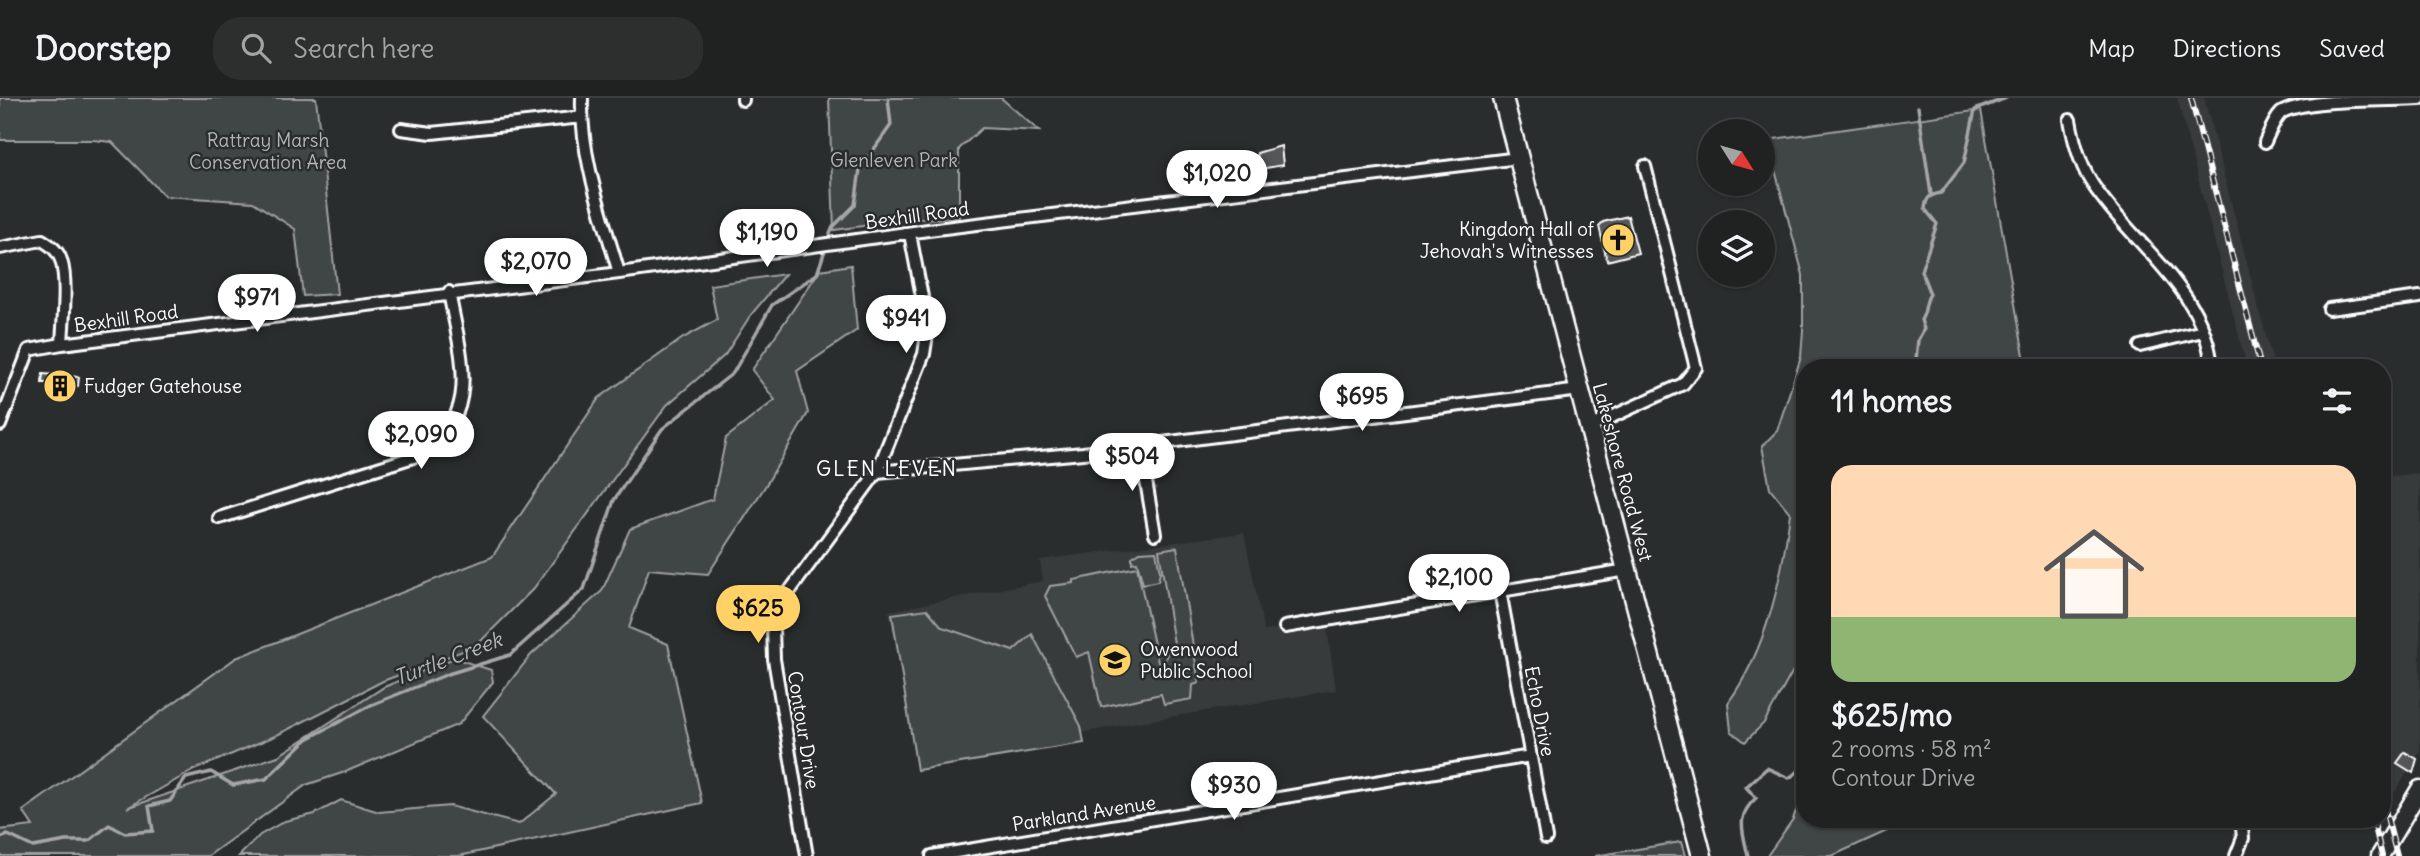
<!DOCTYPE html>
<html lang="en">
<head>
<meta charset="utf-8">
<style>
	:root { --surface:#202222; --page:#2d2f2f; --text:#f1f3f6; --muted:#a2a4a5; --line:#3d3f40; --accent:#ffd166 }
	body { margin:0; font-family:Delius,sans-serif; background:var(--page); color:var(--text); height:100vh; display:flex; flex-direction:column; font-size:26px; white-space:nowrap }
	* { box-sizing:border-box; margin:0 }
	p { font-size:23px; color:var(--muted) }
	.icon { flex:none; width:38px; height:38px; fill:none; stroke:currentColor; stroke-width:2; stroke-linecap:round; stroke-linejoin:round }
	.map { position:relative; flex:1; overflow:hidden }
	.details { position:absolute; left:1796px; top:261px; width:595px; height:469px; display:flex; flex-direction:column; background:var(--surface); border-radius:28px; box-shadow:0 2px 5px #0004,0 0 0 2px var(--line) }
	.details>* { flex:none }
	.needle { width:46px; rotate:127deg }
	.buttons { position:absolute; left:1698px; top:21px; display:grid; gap:14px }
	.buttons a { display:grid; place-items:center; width:77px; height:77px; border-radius:50%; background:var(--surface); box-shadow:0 2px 5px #0004,0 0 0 2px var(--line); font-size:35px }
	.price { position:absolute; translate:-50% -60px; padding:0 16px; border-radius:24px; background:#fff; color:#222; font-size:23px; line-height:46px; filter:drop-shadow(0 2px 4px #0008) }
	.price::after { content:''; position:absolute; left:50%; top:42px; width:21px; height:16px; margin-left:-10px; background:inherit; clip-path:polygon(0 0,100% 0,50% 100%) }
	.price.active { background:var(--accent); color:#111 }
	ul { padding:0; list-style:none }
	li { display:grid; align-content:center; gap:14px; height:371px; padding:0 35px }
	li+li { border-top:2px solid var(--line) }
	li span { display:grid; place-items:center; height:217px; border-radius:21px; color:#555 }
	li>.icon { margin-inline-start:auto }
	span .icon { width:126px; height:126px; fill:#fffc; stroke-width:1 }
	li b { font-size:30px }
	h2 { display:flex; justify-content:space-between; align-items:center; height:84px; padding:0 35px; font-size:30px }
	header { display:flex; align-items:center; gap:42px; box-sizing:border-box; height:98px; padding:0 35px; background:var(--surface); border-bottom:2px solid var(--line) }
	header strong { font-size:33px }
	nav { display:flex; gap:38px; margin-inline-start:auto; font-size:24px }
	.search { width:490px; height:63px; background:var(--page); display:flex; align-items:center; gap:18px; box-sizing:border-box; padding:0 24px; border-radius:28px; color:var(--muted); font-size:26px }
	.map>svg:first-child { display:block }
	.built { fill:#373a3b }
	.green { fill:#414445; stroke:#a0a2a2; stroke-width:2 }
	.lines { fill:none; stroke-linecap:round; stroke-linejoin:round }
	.stream { stroke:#a6a7a7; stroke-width:3.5 }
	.building { fill:#555758; stroke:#fff; stroke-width:2 }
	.street-casing { stroke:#fff; stroke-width:16 }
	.secondary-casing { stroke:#fff; stroke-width:21 }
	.primary-casing { stroke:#fff; stroke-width:23 }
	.street { stroke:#2a2d2e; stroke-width:10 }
	.secondary { stroke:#2a2d2e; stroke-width:16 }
	.primary { stroke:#2a2d2e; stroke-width:18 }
	.rail-casing { stroke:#fff; stroke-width:6 }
	.rail { stroke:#2a2d2e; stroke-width:3.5; stroke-dasharray:10; stroke-linecap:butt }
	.labels { text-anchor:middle; stroke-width:5; stroke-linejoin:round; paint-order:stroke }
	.park-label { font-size:19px; fill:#b3b4b5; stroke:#2a2d2e }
	.street-label { font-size:19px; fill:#fff; stroke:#2a2d2e }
	.poi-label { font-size:19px; fill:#fff; stroke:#2a2d2e; text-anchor:start }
	.neighbourhood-label { font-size:21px; letter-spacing:2px; fill:#fff; stroke:#2a2d2e }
	.water-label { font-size:21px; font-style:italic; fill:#b4b6b6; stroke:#2a2d2e }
</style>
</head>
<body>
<header>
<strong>Doorstep</strong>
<div class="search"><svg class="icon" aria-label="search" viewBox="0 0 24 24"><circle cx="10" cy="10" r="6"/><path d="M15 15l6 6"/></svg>Search here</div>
<nav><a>Map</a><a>Directions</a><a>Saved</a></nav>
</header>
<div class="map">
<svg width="2420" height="758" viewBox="0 0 2420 758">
	<rect width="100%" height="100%" fill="#2a2d2e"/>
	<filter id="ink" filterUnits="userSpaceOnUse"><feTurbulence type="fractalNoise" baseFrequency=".0143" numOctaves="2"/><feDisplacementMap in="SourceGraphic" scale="14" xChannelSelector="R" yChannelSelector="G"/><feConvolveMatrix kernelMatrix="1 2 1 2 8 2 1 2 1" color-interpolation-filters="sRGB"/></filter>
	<g filter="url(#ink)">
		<!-- built -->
		<path class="built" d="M2177,0H2204L2274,269H2247Z
			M2420,375V655L2382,714V379Z
			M1244,435L1264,533L1326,524L1336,592L1138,624L919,666L889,513L1043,483L1040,462Z"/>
		<!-- green -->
		<path class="green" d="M0,0H316L337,196L303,198L295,131L253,104L165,98L112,44L93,42H0Z
			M829,0H1001L1039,33L982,30L959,51V120L912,121L834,132Z
			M1981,12L2026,269L1804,270V553L1764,625L1745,644L1731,633L1728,605C1767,551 1782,480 1790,415L1770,390L1762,348L1777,333L1801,259L1803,232V177L1767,42Z
			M851,167L857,232L797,273L808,315L766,387L708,476L649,471L629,530L668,546L702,705L459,758H239L260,737L285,723L315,716L341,702L379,714L450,708L519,726L556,696L483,618L531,557L602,493L630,431L713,401L726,340L775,302L752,272L820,172Z
			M785,176L750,218L725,257L667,307L534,490L476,548L383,583L275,638L194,672L127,710L278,658L384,589L454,560L491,572L493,584L459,626L345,674L306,687L208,758H0V732L33,728L23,713L236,560L492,459L599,300L683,240L717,222L710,187Z
			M1177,449L1199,585L1193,587L1192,601L1164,606L1161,596L1101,609L1089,554L1076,559L1045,498L1050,488L1074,485V482L1137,469L1161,578L1167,555L1175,552L1159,452Z
			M1156,453L1160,474L1158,483L1143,486L1137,464L1132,465V459L1140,454Z
			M927,511L942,529L1013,553L1032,536L1081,628L1084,645L917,672L892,516Z
			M1804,690V721H1936L1889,732L1832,758H1767L1793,721Z
			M1681,744L1685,758H1595Z"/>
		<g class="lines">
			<!-- stream -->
			<path class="stream" d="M1918,9L1931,96
				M830,136L833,129L855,107L860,71L891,27L888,0
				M1915,270L1918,242L1924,231L1921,222C1927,213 1924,205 1930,196L1921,173L1937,126L1925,111C1926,99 1930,97 1941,95L1964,65L1975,12L2006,0
				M0,740L8,737L33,749L66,743H89L109,727L125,735L153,733L149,708L170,703L186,680L211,674L233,687L266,681L307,641L371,607L448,576L510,557L584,491L614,402L662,331L733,275L772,207L817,176L824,155
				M1748,758C1743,733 1735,719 1756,700L1746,689L1767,670L1789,680L1799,673L1804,648"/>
		</g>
		<!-- building -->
		<path class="building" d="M1281,48L1283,67L1260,71L1257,55Z
			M1628,118L1638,155L1607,163L1599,128L1603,124Z
			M43,276L79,279L78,288L70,287L68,299L49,296L51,285H42Z
			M2405,654L2417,661L2413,675L2397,665Z"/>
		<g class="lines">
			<defs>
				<path id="street" d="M582,0C580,58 603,119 619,175
					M743,0V2
					M2070,22C2074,44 2080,68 2093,87C2133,147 2206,192 2212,270
					M401,31L432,35L582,19
					M2265,44C2269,35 2274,22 2281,15C2303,0 2389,3 2420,1
					M0,150L42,142C50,147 58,152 61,162C68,184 63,222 62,246
					M2329,211L2420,199
					M2140,248L2203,233
					M0,327L29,252L62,246L619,175L928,132L1519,60
					M1590,329L1683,286L1696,270L1645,68
					M1140,348L1155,436
					M877,374L1083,355L1580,292
					M219,420L413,359C485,322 461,260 449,194
					M1500,493L1546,740
					M1285,529L1627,472
					M807,758L774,561L773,530L778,509L877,374L924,256L928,230L910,136
					M932,758L1531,658
					M2236,758L2243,740L2241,721"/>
				<path id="secondary" d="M2380,758L2420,691"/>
				<path id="primary" d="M1503,0L1702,758"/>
			</defs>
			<!-- street casing -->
			<use href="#street" class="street-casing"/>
			<!-- secondary casing -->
			<use href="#secondary" class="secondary-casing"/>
			<!-- primary casing -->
			<use href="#primary" class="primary-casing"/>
			<!-- street -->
			<use href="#street" class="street"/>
			<!-- secondary -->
			<use href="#secondary" class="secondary"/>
			<!-- primary -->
			<use href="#primary" class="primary"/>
			<defs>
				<path id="rail" d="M2191,0L2261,270
					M2382,700L2397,758
					M2373,721L2382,758"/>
			</defs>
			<!-- rail casing -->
			<use href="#rail" class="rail-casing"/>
			<!-- rail -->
			<use href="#rail" class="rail"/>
		</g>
	</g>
	<!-- icons -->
	<defs>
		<symbol id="church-disc" viewBox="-11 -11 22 22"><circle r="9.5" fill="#ffd166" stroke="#2a2d2e"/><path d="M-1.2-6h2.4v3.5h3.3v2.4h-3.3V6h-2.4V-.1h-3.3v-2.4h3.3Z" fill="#111"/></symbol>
		<symbol id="building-disc" viewBox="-11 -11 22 22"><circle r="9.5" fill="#ffd166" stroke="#2a2d2e"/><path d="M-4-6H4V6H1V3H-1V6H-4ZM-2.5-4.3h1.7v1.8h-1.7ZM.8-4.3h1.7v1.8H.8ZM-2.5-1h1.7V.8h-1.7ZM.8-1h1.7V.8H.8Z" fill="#111"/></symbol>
		<symbol id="school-disc" viewBox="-11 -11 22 22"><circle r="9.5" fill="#ffd166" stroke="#2a2d2e"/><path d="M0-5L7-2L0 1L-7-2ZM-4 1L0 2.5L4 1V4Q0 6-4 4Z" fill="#111"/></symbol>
	</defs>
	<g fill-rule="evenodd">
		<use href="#church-disc" x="1599" y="123" width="38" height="38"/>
		<use href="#building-disc" x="41" y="269" width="38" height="38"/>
		<use href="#school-disc" x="1096" y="543" width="38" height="38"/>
	</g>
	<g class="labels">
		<!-- park labels -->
		<g class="park-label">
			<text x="268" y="49">Rattray Marsh<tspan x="268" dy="22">Conservation Area</tspan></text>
			<text x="894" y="69">Glenleven Park</text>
		</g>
		<!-- street labels -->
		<g class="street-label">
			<text transform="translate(917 117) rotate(-8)" y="7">Bexhill Road</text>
			<text transform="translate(126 220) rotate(-8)" y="7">Bexhill Road</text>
			<text transform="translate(1623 374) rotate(75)" y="7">Lakeshore Road West</text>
			<text transform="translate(1540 613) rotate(79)" y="7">Echo Drive</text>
			<text transform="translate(804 632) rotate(81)" y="7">Contour Drive</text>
			<text transform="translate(1084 715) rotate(-9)" y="7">Parkland Avenue</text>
		</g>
		<!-- poi labels -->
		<g class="poi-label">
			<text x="1594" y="138" text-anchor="end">Kingdom Hall of<tspan x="1594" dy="22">Jehovah's Witnesses</tspan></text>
			<text x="84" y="295">Fudger Gatehouse</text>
			<text x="1140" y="558">Owenwood<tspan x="1140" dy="22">Public School</tspan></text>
		</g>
		<!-- neighbourhood labels -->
		<g class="neighbourhood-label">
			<text x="887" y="378">GLEN LEVEN</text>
		</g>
		<!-- water labels -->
		<g class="water-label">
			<text transform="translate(448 561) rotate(-21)" y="7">Turtle Creek</text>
		</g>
	</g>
</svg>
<div class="buttons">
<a><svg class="needle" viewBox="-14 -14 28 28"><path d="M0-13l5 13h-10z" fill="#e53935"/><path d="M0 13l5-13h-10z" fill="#a2a4a5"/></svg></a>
<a><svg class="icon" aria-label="layers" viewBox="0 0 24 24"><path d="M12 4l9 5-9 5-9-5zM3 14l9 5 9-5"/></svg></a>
</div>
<b class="price" style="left:1217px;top:112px">$1,020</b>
<b class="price" style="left:767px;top:171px">$1,190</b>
<b class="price" style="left:536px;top:200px">$2,070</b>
<b class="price" style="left:257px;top:236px">$971</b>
<b class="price" style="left:906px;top:257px">$941</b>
<b class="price" style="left:1362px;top:335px">$695</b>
<b class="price" style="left:421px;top:373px">$2,090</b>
<b class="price" style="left:1132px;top:395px">$504</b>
<b class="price" style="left:1459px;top:516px">$2,100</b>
<b class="price active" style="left:758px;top:547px">$625</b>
<b class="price" style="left:1234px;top:724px">$930</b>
<section class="details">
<h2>11 homes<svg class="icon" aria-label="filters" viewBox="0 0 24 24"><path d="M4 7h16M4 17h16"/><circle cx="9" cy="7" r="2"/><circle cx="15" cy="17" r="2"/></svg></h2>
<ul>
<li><span style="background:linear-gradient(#ffd9b3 70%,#8fb573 0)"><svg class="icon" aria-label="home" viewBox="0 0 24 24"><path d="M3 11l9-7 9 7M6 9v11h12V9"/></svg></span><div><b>$625/mo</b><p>2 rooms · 58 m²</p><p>Contour Drive</p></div></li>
</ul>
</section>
</div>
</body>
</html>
